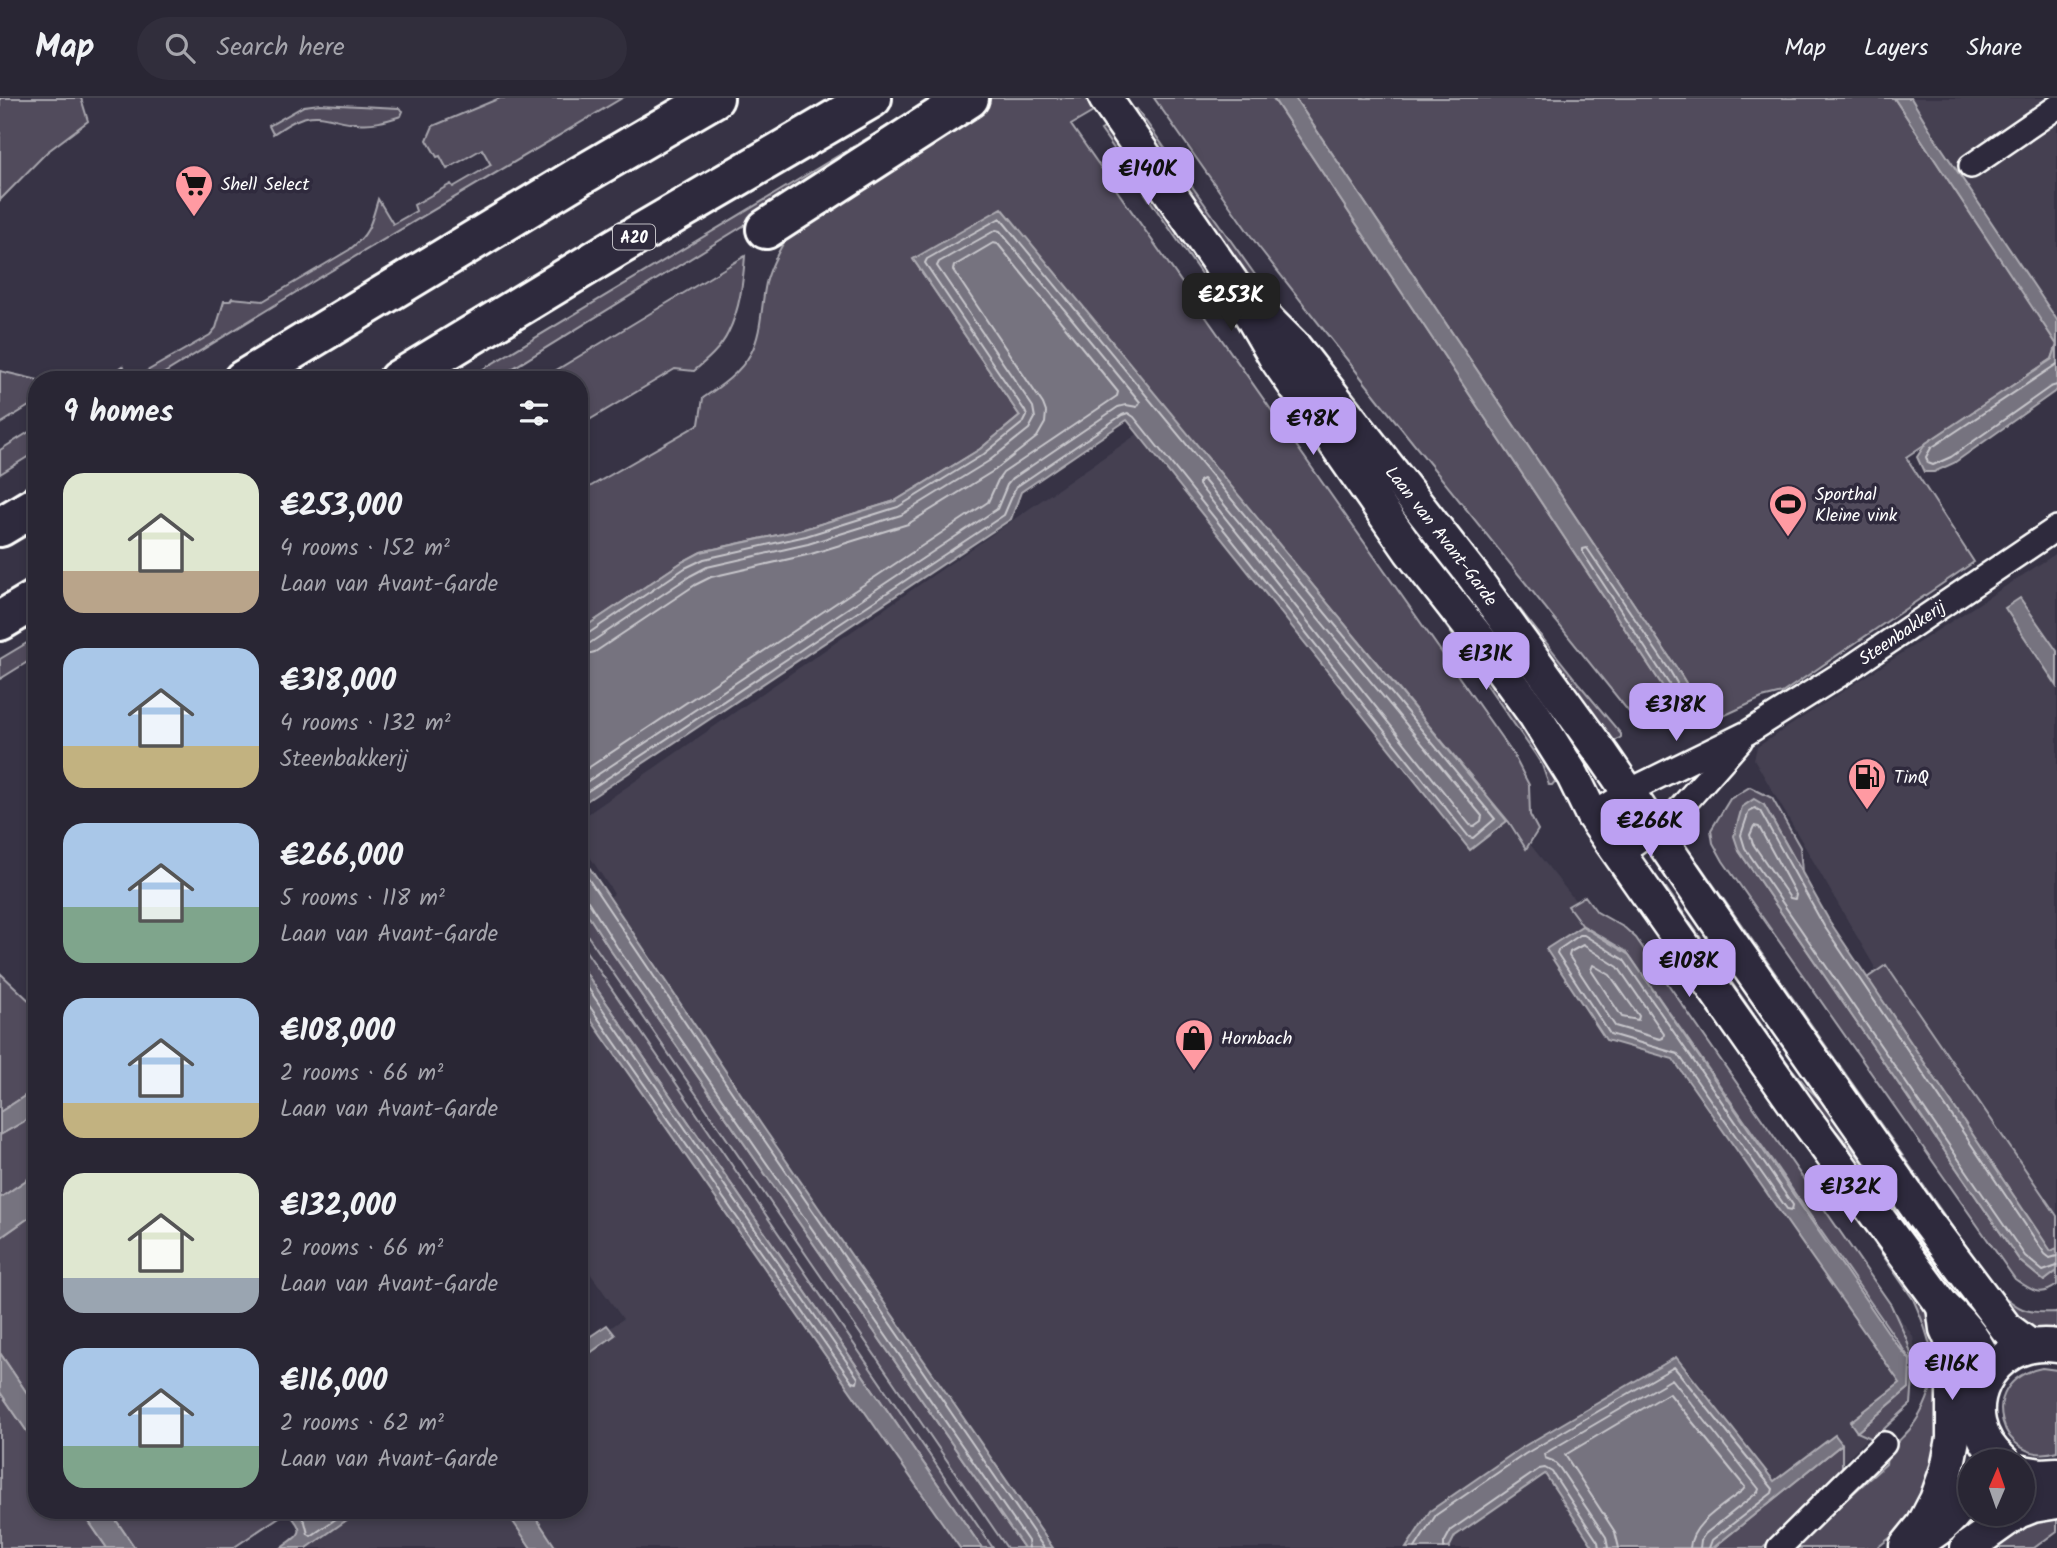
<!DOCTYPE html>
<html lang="en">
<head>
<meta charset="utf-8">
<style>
	:root { --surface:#292634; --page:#312e3c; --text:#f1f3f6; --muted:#a5a5ac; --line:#45434f; --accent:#bca0f2 }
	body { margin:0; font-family:Kalam,sans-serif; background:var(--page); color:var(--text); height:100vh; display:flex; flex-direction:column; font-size:26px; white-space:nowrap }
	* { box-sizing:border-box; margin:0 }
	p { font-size:23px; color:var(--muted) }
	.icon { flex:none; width:38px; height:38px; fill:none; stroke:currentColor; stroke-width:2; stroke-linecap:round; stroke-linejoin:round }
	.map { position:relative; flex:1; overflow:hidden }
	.panel { position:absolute; left:28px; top:273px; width:560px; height:1148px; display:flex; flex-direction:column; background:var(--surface); border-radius:28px; box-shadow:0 4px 10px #0003,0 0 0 2px var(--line) }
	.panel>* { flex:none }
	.needle { width:46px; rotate:2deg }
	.controls { position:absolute; left:1958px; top:1351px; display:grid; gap:14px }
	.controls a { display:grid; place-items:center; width:77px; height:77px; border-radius:50%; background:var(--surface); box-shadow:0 4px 10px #0003,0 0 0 2px var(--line); font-size:35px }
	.price { position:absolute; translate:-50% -60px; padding:0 16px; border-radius:14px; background:var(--accent); color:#111; font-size:23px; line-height:46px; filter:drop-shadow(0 2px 4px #0008) }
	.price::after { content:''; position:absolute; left:50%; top:42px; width:21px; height:16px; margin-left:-10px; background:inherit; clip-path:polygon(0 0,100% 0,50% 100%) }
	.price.current { background:#222; color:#fff }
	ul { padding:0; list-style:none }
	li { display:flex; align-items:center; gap:21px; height:175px; padding:0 35px }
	li span { display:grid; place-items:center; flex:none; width:196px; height:140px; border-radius:21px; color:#555 }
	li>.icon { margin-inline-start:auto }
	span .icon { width:84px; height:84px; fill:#fffc; stroke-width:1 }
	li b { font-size:30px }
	h2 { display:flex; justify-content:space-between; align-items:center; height:84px; padding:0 35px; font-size:30px }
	header { display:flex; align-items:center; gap:42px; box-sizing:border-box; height:98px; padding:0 35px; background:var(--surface); border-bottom:2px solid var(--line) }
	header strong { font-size:33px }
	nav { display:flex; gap:38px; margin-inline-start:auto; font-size:24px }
	.search { width:490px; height:63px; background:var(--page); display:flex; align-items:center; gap:18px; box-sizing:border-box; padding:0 24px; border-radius:38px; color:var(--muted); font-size:26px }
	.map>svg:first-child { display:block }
	.built { fill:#444051 }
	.green { fill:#514c5c; stroke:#a8a6ae; stroke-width:2 }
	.water { fill:#76737f; stroke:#adabb2; stroke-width:2 }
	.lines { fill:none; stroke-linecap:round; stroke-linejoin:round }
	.shore { stroke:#c8c7cc; stroke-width:2 }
	.street-casing { stroke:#fff; stroke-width:28 }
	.secondary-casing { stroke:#fff; stroke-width:37 }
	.highway-casing { stroke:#fff; stroke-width:44 }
	.street { stroke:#2f2a3d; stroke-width:23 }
	.secondary { stroke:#2f2a3d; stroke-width:32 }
	.highway { stroke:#2f2a3d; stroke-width:38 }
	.labels { text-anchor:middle; stroke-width:7; stroke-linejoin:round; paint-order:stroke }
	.shield { fill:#2f2a3d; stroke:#c1bfc5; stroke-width:2 }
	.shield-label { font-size:16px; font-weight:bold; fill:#fff }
	.poi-label { font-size:18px; fill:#fff; stroke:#2f2a3d; text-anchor:start }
	.street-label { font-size:18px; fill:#fff; stroke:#2f2a3d }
</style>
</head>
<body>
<header>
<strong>Map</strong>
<div class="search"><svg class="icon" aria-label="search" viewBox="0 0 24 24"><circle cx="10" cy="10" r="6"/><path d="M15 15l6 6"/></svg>Search here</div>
<nav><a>Map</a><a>Layers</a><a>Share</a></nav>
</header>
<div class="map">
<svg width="2057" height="1450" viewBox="0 0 2057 1450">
	<rect width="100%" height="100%" fill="#373345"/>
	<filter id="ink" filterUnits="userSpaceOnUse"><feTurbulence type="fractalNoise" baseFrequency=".0143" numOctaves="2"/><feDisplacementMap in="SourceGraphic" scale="14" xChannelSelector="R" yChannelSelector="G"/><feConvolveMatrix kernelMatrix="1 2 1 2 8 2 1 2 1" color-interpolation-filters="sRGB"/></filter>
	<g filter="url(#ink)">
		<!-- built -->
		<path class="built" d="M1911,0H2057V236Z
			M1178,308L1586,816L1618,833L1913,1238L1920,1285L1761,1450H301L354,1412H579V1252L623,1221L579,1160V819L614,796L579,742V722Z
			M2057,455V1161L2048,1168L1754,661L1757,649Z"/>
		<!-- green -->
		<path class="green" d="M0,0H81L88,23L47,54L0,102Z
			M500,0H622L319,180L153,282H104L123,268L133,281L210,237L216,230L224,203H230L232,200L263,203L349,152C370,136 371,125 378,101L393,126L416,113L414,107L451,86L453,89L491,67L482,51L447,71L440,58L437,59L427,42L433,28Z
			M986,0H1117L1071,27L1513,656L1529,687L1530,717L1538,732L1526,751L1509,724L1157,300L913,161L1020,318L980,351L895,403L804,431L701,454L682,464L579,533V395L699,326L703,300C721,288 740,275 751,255C762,234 761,208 766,185C771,166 782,147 792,130Z
			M1154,0H1273L1670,599L1686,585L1676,569L1295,0H1894L2057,246L2052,261L1906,359L1974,464L1782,595L1762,600L1719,620L1648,629L1637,624L1381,305L1258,148Z
			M320,6L399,10L403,13L401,18C386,23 372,27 357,25C335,24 320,12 297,22C289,25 281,31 273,36L269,28L304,8Z
			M1137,11L1258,181L1579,586L1621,636V639L1611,646L1495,492L1234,158L1133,14Z
			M908,18L790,99L494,282H465L901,20Z
			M1106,29L1548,666L1556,682L1552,687H1549L1542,667L1535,656L1101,32Z
			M745,158C743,184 740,211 728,235C721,250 707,262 694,273L675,271L579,328V282H540Z
			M0,273L38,282H37V303L0,326Z
			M37,329V353L0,376V352Z
			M37,539V558L0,581V561Z
			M1750,689L1772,700L1800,749L1802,774L1764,707L1739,753L2020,1163L2044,1183L2057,1173V1187C2040,1200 2031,1192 2015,1181L1723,763L1713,745L1711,732L1730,701Z
			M1696,766H1699L1995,1190C2018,1212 2025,1216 2057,1214V1238L2034,1233L2016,1225L1691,771Z
			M1663,790H1666L1792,971L1805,987L1843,1024L2008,1244L1991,1256L1986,1244L1856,1056L1838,1035L1800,998L1657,795Z
			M1585,798L1597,814L1625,830L1636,840L1891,1207L1907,1242L1914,1267L1911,1306L1873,1341L1857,1334L1909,1290L1910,1261L1627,854L1582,827L1568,808Z
			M579,803L611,853L1024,1450H1007L579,825Z
			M1656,829L1917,1198L1937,1231L1939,1366L1906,1427L1877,1450H1792L1886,1366C1887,1351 1901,1342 1910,1331C1945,1286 1935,1249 1913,1201Z
			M579,843L993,1450H982L579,865Z
			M1886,867L2057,1118V1150L2051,1154L1867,880Z
			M0,875L37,910V990L0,1014Z
			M37,1016V1075L0,1100V1037Z
			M37,1114V1310L0,1255V1140Z
			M2042,1270L2057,1272V1353C2002,1371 1972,1283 2042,1270Z
			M0,1294L37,1348V1412H81L107,1450H0Z
			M1842,1346V1372L1763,1450H1713Z
			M109,1412H287L288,1413L233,1450H135Z
			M2057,1421V1433L2034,1450H1989L1997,1443L2001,1447L2034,1424Z"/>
		<!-- water -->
		<path class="water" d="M1273,0H1295L1676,569L1686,585L1680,602L1670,599Z
			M1894,0H1911L1937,43L2057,222V292L1954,365L1934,374H1924L1917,359L1926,345L2052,261L2057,247Z
			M1002,110L1507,723L1470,752L1127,322L1021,394L1011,421L579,708V533L682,464L701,454L804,431L895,403L980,351L1020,318L913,161Z
			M2020,500L2057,553V588L2005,510Z
			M1754,701L1764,707L1830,824L2051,1153L2057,1150V1173L2044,1183L2020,1163L1739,753L1734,738L1742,709Z
			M579,754L761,1026L1053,1450H1024L611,853L579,803Z
			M1582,828L1629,857L1894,1243L1910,1262L1909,1290L1857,1334L1850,1324L1900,1285L1673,961L1606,942L1546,851Z
			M579,865L982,1450H960L579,905Z
			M37,990V1016L0,1037V1014Z
			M37,1075V1114L0,1140V1100Z
			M607,1227L615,1237L579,1263V1246Z
			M0,1255L37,1310V1348L0,1294Z
			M1676,1259L1774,1383L1835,1337L1842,1346L1713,1450H1594L1545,1376L1455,1438L1449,1450H1406L1430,1413L1521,1350Z
			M81,1412H109L135,1450H107Z
			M287,1412H316L326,1416L337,1412H361L307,1450H281C305,1433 304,1435 287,1412Z
			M505,1412H531L556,1450H531Z"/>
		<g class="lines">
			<!-- shore -->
			<path class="shore" d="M2057,266L1931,350L1926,359L1928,365L1933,367L1951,359L2050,289L2057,287
				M1203,381L1482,718L1481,723L1474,728L1470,727L1199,387V383Z
				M1587,450L1670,573L1677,585L1676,590L1671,589L1583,455V451Z
				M579,538L586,537L685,470L704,461L806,438L898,409L984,356L1024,324L1027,318L1025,313L925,165L927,161L1000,120L1495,721L1473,740L1469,739L1134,319L1128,315L1122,317L1016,389L1004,417L579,699
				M579,547L590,545L690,478L707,469L808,446L901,417L989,363L1029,331L1035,320L1033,309L937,168L939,164L996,132L1000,133L1140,304L1137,309L1126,307L1118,309L1012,381L1007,387L997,411L579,689
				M579,558L595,554L695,487L711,479L811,456L908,426L995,372L1037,339L1045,325L1046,314L1043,306L953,172L954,168L993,145L998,146L1118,294L1117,298L1003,375L998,382L988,404L579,676
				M1754,728L1759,729L1796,797L1795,801L1790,800L1753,746L1750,737Z
				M579,767L756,1030L1044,1450
				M579,800L588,803L617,849L1028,1443L1029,1450
				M1580,837H1584L1624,862L1793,1107L1792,1112L1787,1111L1678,956L1610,936L1557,855L1558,852Z
				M1583,847L1618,869L1664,936L1663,940L1660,941L1615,928L1569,858L1570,854Z
				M1593,867L1610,877L1639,918L1638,922L1622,919L1591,872Z
				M579,877L858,1280L857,1285L852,1284L588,906L585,903L579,902
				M2057,1158L2050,1160L2045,1156L1824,828L1760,713L1755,710L1749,713L1741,737L1745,750L2025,1158L2043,1173L2057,1168
				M296,1412L305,1424L308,1436L311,1438L349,1412
				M1415,1450L1436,1417L1525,1356L1674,1269L1773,1391L1772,1395L1712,1442L1709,1450
				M1444,1450V1445L1451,1432L1539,1371L1545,1370L1552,1374L1598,1444L1599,1450
				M1608,1450L1606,1439L1559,1369L1553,1363L1545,1360L1544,1356L1672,1281L1759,1391L1758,1394L1705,1436L1701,1442L1700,1450
				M1619,1450L1615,1434L1565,1357L1669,1295L1745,1389L1743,1392C1725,1407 1691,1425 1690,1450"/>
			<defs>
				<g id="street">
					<path d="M1971,68L2057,9"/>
					<path id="s1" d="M1592,717L1635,690L1747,635L1844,574L2057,430"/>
					<path d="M1620,756L1677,714L1740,643"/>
					<path d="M1779,1450L1884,1346"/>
				</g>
				<g id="secondary">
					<path d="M1105,0L1231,183L1276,261L1410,453L1480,542L1534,616L1573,678L1592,717L1801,1015L1943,1208C1967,1230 1977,1244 1990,1274"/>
					<path id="s2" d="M1266,220L1294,248L1471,475L1603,657L1728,840L1923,1119L2006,1230L2030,1248"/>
					<path d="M2003,1363C1949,1318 1989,1237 2057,1248"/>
					<path d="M2023,1374L2041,1377L2057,1376"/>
					<path d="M2023,1412L2033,1408L2057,1404"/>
					<path d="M1920,1442C1942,1432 1958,1414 1970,1393"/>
					<path d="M1906,1448L1923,1427L1936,1402L1947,1371L1953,1341V1260L1951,1242L1946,1231L1943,1208"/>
					<path d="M1967,1450L2015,1416"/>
				</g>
				<path id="highway" d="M766,131L969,0
					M243,282L580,78L714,0
					M398,282L617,149L872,0
					M0,429L37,407
					M0,523L37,501"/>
			</defs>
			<!-- street casing -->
			<use href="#street" class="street-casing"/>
			<!-- secondary casing -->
			<use href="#secondary" class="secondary-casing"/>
			<!-- highway casing -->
			<use href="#highway" class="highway-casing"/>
			<!-- street -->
			<use href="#street" class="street"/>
			<!-- secondary -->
			<use href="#secondary" class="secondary"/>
			<!-- highway -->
			<use href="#highway" class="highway"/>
		</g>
	</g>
	<!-- icons -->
	<defs>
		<symbol id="supermarket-pin" viewBox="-11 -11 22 30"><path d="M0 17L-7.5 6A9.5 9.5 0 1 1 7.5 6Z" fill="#ff9aa2" stroke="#2f2a3d"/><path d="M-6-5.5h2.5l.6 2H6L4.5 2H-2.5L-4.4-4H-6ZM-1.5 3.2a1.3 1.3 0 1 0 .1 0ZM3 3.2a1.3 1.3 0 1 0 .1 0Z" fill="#111"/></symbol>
		<symbol id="stadium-pin" viewBox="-11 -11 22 30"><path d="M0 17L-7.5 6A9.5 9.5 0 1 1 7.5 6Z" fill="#ff9aa2" stroke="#2f2a3d"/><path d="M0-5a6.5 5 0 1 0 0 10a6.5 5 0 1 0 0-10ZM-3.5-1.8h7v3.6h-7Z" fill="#111"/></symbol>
		<symbol id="fuel-pin" viewBox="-11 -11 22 30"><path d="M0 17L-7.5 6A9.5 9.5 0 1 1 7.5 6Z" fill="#ff9aa2" stroke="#2f2a3d"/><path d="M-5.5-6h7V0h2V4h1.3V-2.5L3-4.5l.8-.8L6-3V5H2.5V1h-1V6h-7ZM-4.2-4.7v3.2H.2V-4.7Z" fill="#111"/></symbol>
		<symbol id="shop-pin" viewBox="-11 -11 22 30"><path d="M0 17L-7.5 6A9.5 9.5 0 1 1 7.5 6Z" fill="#ff9aa2" stroke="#2f2a3d"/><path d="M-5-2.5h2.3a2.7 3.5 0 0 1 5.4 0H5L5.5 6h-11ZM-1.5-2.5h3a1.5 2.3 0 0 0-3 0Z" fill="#111"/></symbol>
	</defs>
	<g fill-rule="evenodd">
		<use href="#supermarket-pin" x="172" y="64" width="44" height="60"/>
		<use href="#stadium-pin" x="1766" y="384" width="44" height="60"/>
		<use href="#fuel-pin" x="1845" y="657" width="44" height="60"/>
		<use href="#shop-pin" x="1172" y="918" width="44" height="60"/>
	</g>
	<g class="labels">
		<!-- shield labels -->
		<rect class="shield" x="613" y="126.5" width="42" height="25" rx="5"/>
		<g class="shield-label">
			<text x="634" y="145">A20</text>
		</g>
		<!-- poi labels -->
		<g class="poi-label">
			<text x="221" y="92">Shell Select</text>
			<text x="1815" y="402">Sporthal<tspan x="1815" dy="21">Kleine vink</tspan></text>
			<text x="1894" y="685">TinQ</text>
			<text x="1221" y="946">Hornbach</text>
		</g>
		<!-- street labels -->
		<g class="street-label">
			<text dy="6" stroke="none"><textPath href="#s2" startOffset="280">Laan van Avant-Garde</textPath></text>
			<text dy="6" stroke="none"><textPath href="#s1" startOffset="360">Steenbakkerij</textPath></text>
		</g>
	</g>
</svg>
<div class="controls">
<a><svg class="needle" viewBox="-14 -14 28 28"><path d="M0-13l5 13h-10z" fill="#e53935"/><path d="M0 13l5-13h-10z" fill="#a5a5ac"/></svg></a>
</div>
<b class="price" style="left:1148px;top:109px">€140K</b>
<b class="price current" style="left:1231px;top:235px">€253K</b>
<b class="price" style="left:1313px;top:359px">€98K</b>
<b class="price" style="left:1486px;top:594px">€131K</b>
<b class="price" style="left:1676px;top:645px">€318K</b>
<b class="price" style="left:1650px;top:761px">€266K</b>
<b class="price" style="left:1689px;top:901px">€108K</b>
<b class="price" style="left:1851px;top:1127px">€132K</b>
<b class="price" style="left:1952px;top:1304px">€116K</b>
<section class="panel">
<h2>9 homes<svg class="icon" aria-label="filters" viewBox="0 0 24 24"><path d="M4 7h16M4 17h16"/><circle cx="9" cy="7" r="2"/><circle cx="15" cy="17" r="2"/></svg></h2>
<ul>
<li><span style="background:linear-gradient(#dfe7d0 70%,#b9a48a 0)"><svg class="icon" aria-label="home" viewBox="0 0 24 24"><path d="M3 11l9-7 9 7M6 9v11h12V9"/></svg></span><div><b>€253,000</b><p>4 rooms · 152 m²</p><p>Laan van Avant-Garde</p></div></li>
<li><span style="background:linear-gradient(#a9c7e8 70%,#c2b280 0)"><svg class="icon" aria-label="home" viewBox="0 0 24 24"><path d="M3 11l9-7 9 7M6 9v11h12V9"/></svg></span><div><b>€318,000</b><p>4 rooms · 132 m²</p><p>Steenbakkerij</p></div></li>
<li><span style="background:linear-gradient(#a9c7e8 60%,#7fa58c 0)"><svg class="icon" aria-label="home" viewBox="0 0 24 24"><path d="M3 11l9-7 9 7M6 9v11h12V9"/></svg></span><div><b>€266,000</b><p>5 rooms · 118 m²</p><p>Laan van Avant-Garde</p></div></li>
<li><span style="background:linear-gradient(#a9c7e8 75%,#c2b280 0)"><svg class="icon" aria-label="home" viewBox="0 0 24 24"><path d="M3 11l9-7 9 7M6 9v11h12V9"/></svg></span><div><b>€108,000</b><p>2 rooms · 66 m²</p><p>Laan van Avant-Garde</p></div></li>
<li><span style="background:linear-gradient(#dfe7d0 75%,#9aa5b1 0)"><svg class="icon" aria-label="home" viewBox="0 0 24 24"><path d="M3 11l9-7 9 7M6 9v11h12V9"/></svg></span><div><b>€132,000</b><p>2 rooms · 66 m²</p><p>Laan van Avant-Garde</p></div></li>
<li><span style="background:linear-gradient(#a9c7e8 70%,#7fa58c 0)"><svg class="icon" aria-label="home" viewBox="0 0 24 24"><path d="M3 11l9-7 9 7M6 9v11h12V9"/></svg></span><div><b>€116,000</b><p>2 rooms · 62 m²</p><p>Laan van Avant-Garde</p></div></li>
</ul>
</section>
</div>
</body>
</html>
